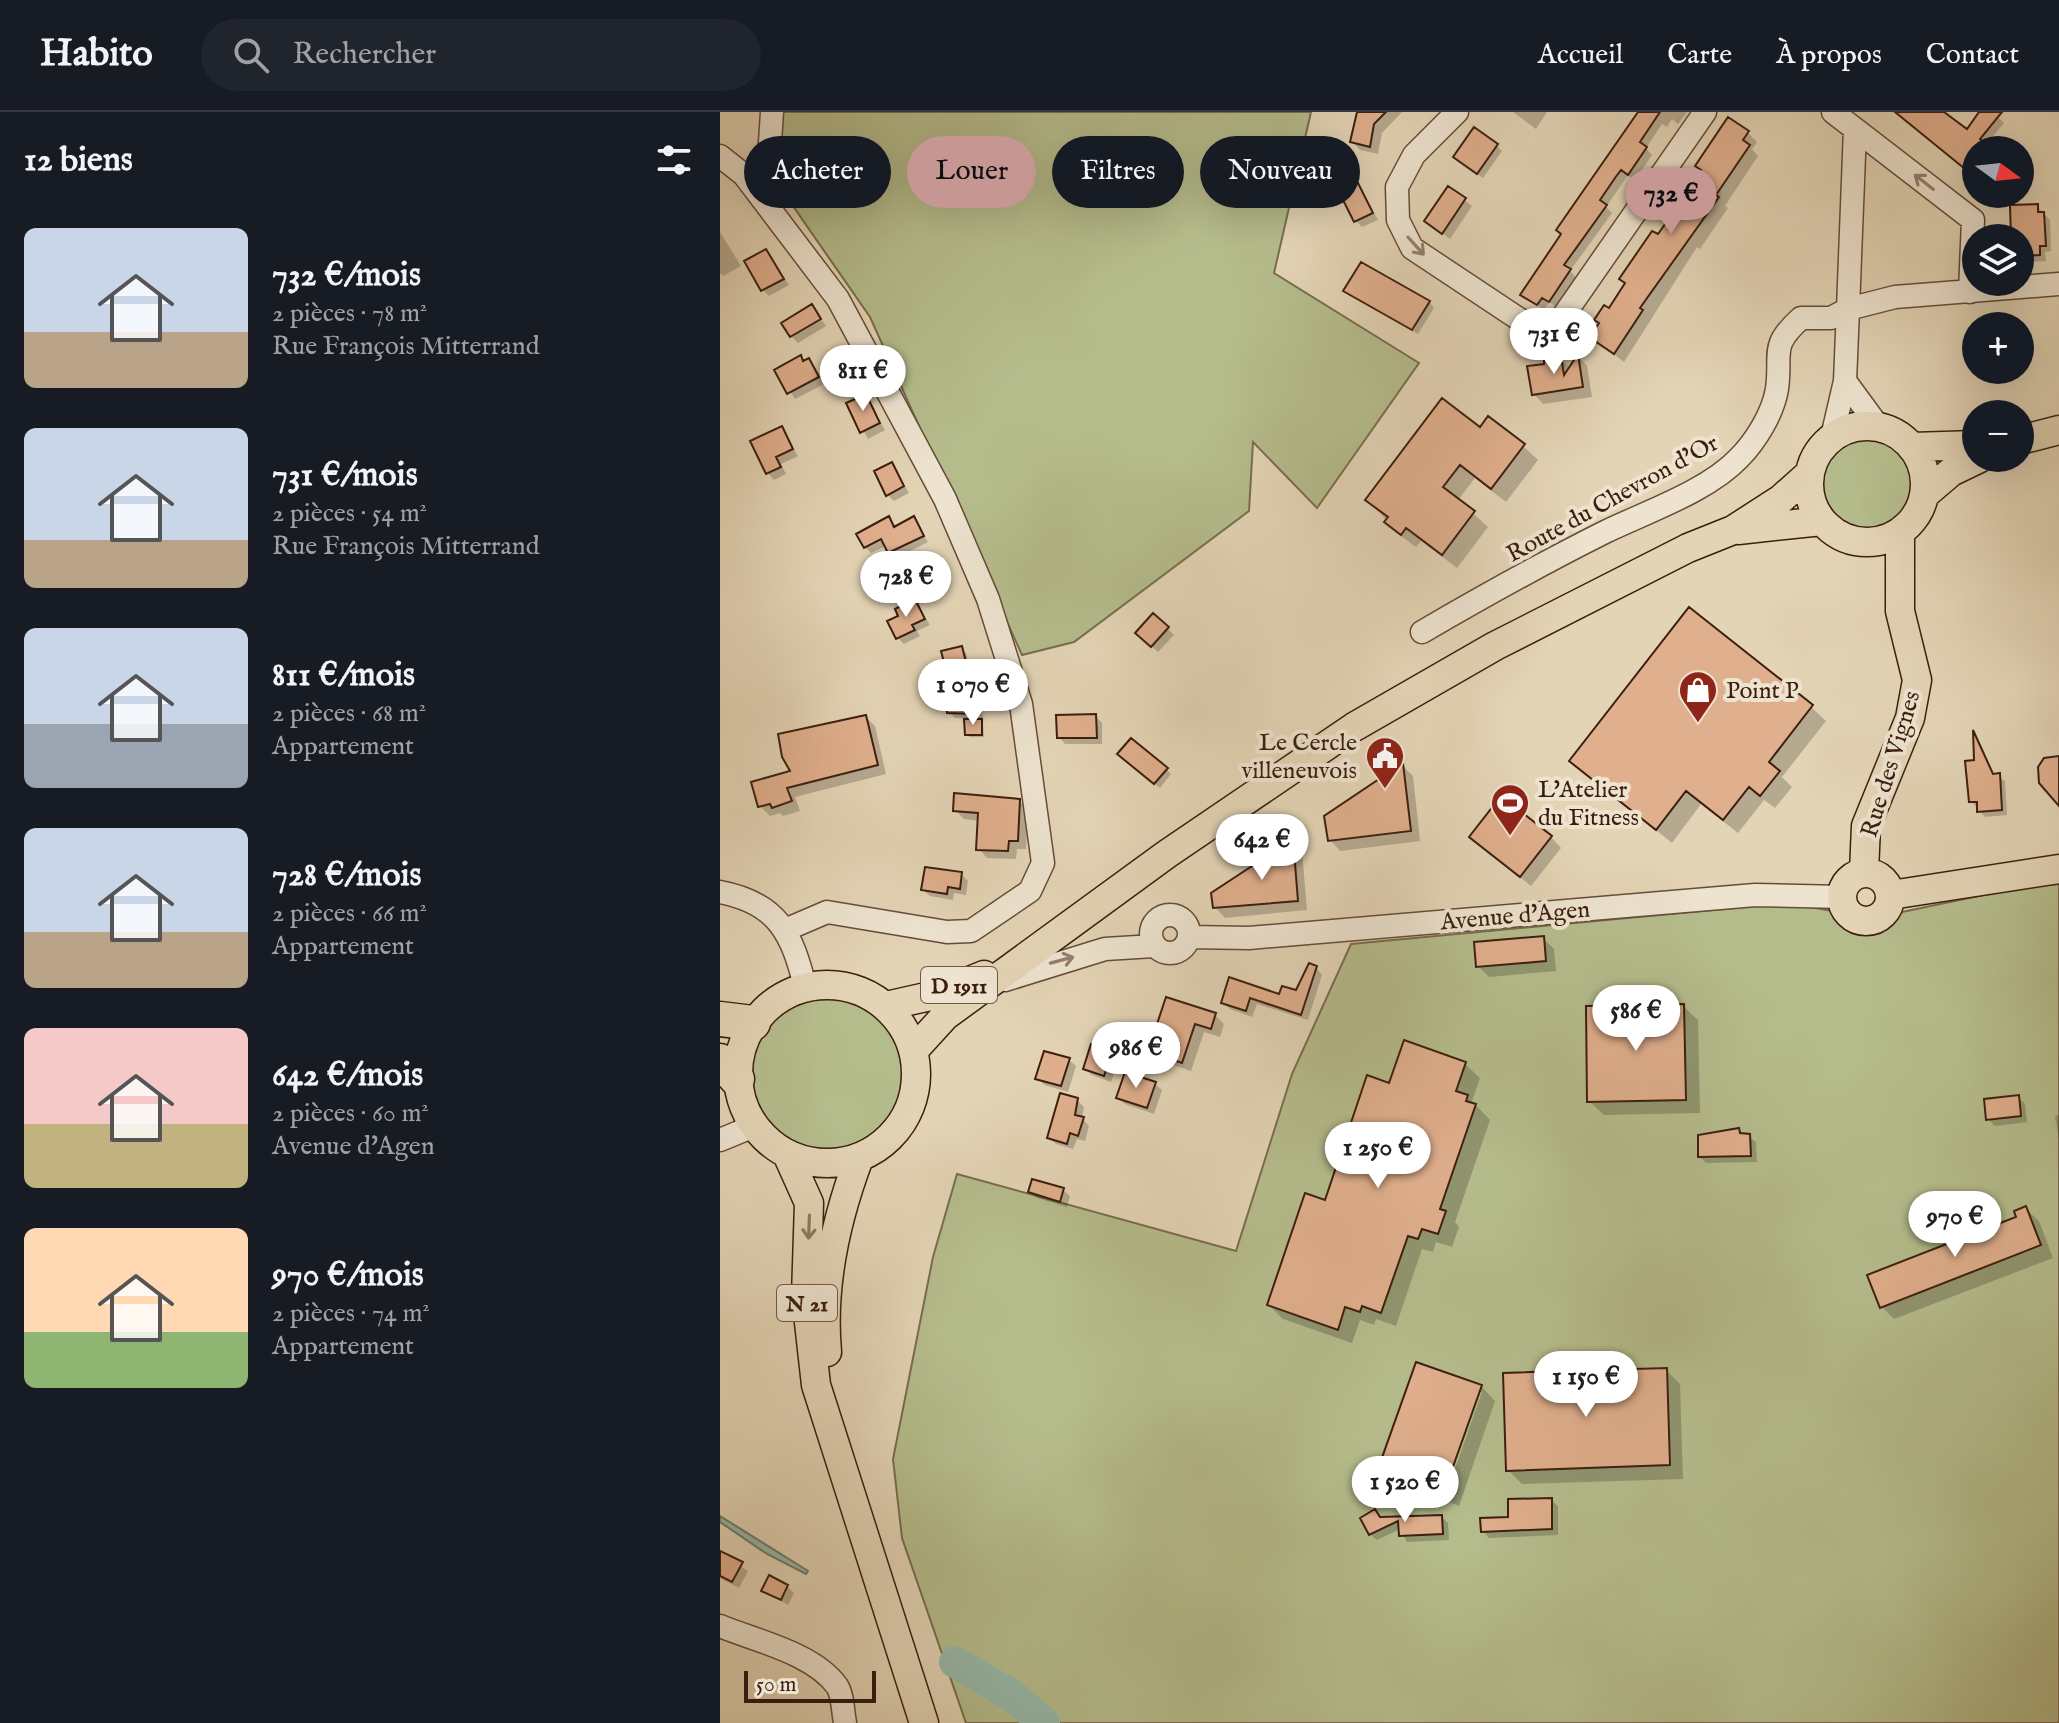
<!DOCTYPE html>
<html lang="fr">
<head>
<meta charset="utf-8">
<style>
	:root { --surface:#171b24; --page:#20242c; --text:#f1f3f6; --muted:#9ea1a6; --line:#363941; --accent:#c59692 }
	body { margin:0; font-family:"IM FELL English",serif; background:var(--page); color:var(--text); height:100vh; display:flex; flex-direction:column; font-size:30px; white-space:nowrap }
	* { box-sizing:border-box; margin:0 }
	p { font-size:26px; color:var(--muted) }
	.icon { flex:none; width:44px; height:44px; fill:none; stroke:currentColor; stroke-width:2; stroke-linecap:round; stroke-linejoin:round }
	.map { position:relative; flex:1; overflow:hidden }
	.sheet { display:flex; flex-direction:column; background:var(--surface); width:720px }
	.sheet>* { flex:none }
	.hud { position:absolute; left:24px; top:24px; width:760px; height:72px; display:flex; gap:16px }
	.needle { width:52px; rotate:105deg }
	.controls { position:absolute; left:1242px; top:24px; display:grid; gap:16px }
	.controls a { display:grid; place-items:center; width:72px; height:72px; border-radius:50%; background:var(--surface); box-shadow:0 8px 32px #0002; font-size:40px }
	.scale { position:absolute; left:24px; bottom:20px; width:132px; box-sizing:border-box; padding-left:8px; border:4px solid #3c1e0f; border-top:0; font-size:22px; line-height:28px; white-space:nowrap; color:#3c1e0f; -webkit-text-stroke:6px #ede3cf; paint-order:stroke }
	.price { position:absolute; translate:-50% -68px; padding:0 18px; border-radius:28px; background:#fff; color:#222; font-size:26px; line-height:52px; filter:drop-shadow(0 2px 4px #0008) }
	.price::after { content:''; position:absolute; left:50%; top:48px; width:24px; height:18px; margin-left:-12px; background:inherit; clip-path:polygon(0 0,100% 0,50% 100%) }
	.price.current { background:var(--accent); color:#111 }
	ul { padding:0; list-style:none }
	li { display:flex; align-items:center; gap:24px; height:200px; padding:0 24px }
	li span { display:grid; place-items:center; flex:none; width:224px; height:160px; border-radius:12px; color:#555 }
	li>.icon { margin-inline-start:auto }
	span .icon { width:96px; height:96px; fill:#fffc; stroke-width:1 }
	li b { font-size:34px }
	h2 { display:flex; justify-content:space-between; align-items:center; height:96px; padding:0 24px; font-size:34px }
	.pill { padding:0 28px; border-radius:36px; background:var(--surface); box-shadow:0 8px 32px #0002; font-size:28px; line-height:72px }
	.pill.current { background:var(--accent); color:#111 }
	header { display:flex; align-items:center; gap:48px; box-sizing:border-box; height:112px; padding:0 40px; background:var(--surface); border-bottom:2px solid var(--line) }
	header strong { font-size:38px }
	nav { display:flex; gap:44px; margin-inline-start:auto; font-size:28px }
	.search { width:560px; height:72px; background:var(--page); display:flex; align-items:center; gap:20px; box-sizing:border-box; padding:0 28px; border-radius:44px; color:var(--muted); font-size:30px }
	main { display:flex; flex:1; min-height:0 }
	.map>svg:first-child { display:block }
	.green { fill:#b5bc8c; stroke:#786d4e; stroke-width:2 }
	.water { fill:#96b9a9; stroke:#727b6b; stroke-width:2 }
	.shadow { fill:#0003 }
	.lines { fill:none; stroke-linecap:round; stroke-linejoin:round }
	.river { stroke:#96b9a9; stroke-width:32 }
	.building { fill:#e0af8d; stroke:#3c1e0f; stroke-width:2 }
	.minor-casing { stroke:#664c38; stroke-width:25 }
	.major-casing { stroke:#3c1e0f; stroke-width:31 }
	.highway-casing { stroke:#3c1e0f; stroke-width:37 }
	.minor { stroke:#ede3cf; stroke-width:22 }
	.major { stroke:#e3d4b5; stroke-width:28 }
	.highway { stroke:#e3d4b5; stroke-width:34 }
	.oneway { stroke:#94806f }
	.oneway2 { stroke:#907962 }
	.labels { text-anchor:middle; stroke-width:8; stroke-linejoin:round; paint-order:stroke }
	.shield { fill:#ede3cf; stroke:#715949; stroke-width:2 }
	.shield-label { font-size:22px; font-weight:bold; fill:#3c1e0f }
	.street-label { font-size:24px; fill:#3c1e0f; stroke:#ede3cf }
	.poi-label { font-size:24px; fill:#3c1e0f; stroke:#ede3cf; text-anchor:start }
</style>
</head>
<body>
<header>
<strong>Habito</strong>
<div class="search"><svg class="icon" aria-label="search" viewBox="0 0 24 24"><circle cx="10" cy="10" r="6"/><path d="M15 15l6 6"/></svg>Rechercher</div>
<nav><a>Accueil</a><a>Carte</a><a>À propos</a><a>Contact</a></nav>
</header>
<main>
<section class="sheet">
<h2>12 biens<svg class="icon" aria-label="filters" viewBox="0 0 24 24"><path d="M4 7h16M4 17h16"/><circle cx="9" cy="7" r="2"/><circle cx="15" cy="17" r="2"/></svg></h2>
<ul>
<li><span style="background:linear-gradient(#c9d6e8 65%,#b9a48a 0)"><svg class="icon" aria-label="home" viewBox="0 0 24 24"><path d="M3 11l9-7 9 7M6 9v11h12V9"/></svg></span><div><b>732 €/mois</b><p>2 pièces · 78 m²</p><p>Rue François Mitterrand</p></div></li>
<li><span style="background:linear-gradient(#c9d6e8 70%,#b9a48a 0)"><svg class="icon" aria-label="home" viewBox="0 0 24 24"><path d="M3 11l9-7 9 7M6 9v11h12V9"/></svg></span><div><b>731 €/mois</b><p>2 pièces · 54 m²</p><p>Rue François Mitterrand</p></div></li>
<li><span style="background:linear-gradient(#c9d6e8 60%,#9aa5b1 0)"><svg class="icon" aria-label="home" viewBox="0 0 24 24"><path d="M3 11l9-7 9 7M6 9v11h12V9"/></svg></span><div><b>811 €/mois</b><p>2 pièces · 68 m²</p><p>Appartement</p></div></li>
<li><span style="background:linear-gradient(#c9d6e8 65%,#b9a48a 0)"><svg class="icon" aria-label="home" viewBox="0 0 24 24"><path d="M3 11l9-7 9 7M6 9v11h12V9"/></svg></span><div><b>728 €/mois</b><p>2 pièces · 66 m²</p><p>Appartement</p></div></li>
<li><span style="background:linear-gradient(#f6c9c9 60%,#c2b280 0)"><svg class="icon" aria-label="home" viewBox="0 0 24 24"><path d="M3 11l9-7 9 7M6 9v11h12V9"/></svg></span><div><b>642 €/mois</b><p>2 pièces · 60 m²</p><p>Avenue d'Agen</p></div></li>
<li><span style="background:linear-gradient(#ffd9b3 65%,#8fb573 0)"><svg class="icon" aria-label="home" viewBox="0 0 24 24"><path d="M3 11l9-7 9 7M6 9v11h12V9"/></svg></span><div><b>970 €/mois</b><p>2 pièces · 74 m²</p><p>Appartement</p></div></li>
</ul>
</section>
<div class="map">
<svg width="1339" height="1611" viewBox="0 0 1339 1611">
	<rect width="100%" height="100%" fill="#e3d4b5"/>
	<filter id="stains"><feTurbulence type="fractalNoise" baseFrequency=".0025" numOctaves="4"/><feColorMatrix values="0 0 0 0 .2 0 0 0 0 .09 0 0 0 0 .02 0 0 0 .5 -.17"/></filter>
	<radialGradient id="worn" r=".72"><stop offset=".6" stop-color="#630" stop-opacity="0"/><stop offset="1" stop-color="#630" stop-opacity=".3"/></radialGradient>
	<!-- green -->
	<path class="green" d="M60,0H591L554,161L699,251L597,396L533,330L529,399L354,530L302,543L150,205L66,84Z
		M1100 372a46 46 0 1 1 92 0a46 46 0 1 1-92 0Z
		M1339,772V1611H246L182,1426L173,1347L213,1145L237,1062L516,1139L572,962L631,832L1068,791L1112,799L1129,817L1165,818L1182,800L1302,775Z
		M31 961a76 76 0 1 1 152 0a76 76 0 1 1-152 0Z"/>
	<!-- water -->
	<path class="water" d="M0,1404L88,1459L86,1462L47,1442L0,1410Z"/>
	<!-- shadow -->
	<path class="shadow" d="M641,0H682L662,21L658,42L640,38L632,29Z
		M793,0H827L816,17Z
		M925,0H967L958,12L952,7L947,15L942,12L926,36L932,43L915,68L908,63L886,95L892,101L850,159L856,165L836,195L829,190L824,198L803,182Z
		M1178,0H1220L1247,20L1262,0H1272L1278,5L1284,11L1265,34L1270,38H1256V73L1249,66L1252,62Z
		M1027,20L1037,30L1032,37L1038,44L1005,94L1008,96L980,137L977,135L904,250L872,225L966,86Z
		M776,33L782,39L763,66L741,51Z
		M634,65L658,108L642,115L636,109Z
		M728,76L752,94L730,127L706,109Z
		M1267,82H1290L1285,88L1278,83Z
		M1317,94L1330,108L1331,139L1325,140L1326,149L1309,150L1300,137V126H1293Z
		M0,120L21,154L3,164L0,161Z
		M46,139L69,173L49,184L43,178Z
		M625,179L709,190L714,196L698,222Z
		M92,195L106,214L78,231L71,224Z
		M859,245L867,254L872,285L823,292L814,282L827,253L840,246L851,257Z
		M80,246L95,255L104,272L75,287L57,259Z
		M145,285L165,318L148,327L129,292Z
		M61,316L78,344L61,352L66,362L54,368L48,361Z
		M760,318L803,334L818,348L786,390L755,366L738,388L768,415L737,456L701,429L696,435L681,424L648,388Z
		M172,352L189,381L174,389L168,383Z
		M193,406L208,430L176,446L166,434L151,441L145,435L168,407L176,416Z
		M195,490L210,513L197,519L200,524L184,532L178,526L181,505Z
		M447,516L454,523L438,540L424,527Z
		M241,536L246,541L257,582L261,586L264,625H249L246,606H235L229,600Z
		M1091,595L1106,609L1062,665L1072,675L1055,696L1044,688L1018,721L981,692L952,731L851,649Z
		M375,604L382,611V632H345L339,625Z
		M146,605L155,614L166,662L75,685L80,699L63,704L60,701L50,704L40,694Z
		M1255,620L1275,664L1285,669L1287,703L1265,705L1251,689L1256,650Z
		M405,647L446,657L451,662L440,676Z
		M683,654L693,664L700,729L620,739L610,728Z
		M299,689L308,697L306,737H297L296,747L267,746L259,737L260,709L244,707L235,698Z
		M751,725H831L841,736L811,774Z
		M572,729L582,739L587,798L505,806L495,795Z
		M241,762L248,769L246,783L234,781L233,788L210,784L203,778Z
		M823,826L834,837L836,859L769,865L758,854Z
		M596,856L602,863L588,908L537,892L532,905L510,897L503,890L510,868L560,884L577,880Z
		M447,888L495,903L504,912L500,925L484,920L471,959L439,948L430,939Z
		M963,894L978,908L980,1001L884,1003L869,989Z
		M392,941L399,947L391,970L372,963L365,957Z
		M349,948L356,954L348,980L324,973L318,966Z
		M745,952L760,966L752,989L770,1008L735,1110L739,1115L732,1135L716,1130L713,1140L702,1137L676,1214L656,1207L654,1213L640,1208L632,1231L563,1207L549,1193L670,973Z
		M435,972L442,978L434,1002L405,992L398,986Z
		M1298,985L1305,992L1307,1010L1275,1014L1268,1007Z
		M357,988L364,995L362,1006L369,1014L365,1029L357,1027L353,1037L336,1032L329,1026Z
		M1339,1003V1027L1335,1004Z
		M1019,1018L1036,1030L1037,1050L986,1051L980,1045L1001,1024L1000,1019Z
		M343,1078L350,1084L347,1095L317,1086L310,1079Z
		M1306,1097L1319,1109L1333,1146L1174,1207L1161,1194L1299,1106Z
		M946,1258L960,1272L963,1367L802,1372L788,1358Z
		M761,1274L775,1289L739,1394L724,1388L762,1280H757L720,1387L675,1371L660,1357Z
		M831,1388L838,1394V1423L769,1426L763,1419Z
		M722,1405L728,1411L729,1428L687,1430L680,1417L657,1428L650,1422L662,1407Z
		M0,1441L28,1459L19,1476L0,1466Z
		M67,1474L74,1481L68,1493L44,1478Z"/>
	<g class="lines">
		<!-- river -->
		<path class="river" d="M235,1550L291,1583L324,1611"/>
	</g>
	<!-- building -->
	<path class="building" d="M637,0H666L654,12L650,35L630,30Z
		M918,0H940L920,30L927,35L908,63L901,58L895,66L880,88L887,93L844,153L851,157L829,190L822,186L817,193L800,183L841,122L836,118Z
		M1175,0H1224L1247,17L1259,0H1282L1260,27L1273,38H1256V66Z
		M1008,5L1029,19L1023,28L1030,33L996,83L999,85L920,196L923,198L894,242L869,225L879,211L874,208L884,193L889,196L905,171L899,167L932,119L938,122L955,98L950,94L960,80L965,83L981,58L975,54Z
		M754,15L778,32L757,62L733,45Z
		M634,63L653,101L634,110L615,72Z
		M728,74L746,86L722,122L704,109Z
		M1318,92V100H1324L1326,134H1320V143L1301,144L1300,126H1291L1290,93Z
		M46,137L64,167L41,179L24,149Z
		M641,150L710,189L692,218L623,179Z
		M92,192L101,207L70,225L61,211Z
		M858,242L863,275L812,283L807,254L824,252V246L841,244L844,263Z
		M81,243L83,249L89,246L99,265L67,282L54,258Z
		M146,282L160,311L140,321L126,291Z
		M722,286L760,315L768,304L805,332L771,377L740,353L723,375L755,399L722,443L686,416L681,423L664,410L668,405L645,388Z
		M62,314L73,337L56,345L61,355L46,362L30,329Z
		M172,350L184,374L166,384L154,359Z
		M169,404L174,415L194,404L204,424L168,441L161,427L144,436L136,422Z
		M195,487L205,507L192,513L195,518L176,527L167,509L178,504L175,497Z
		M969,495L1093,593L1049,650L1060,659L1040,684L1029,675L1003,708L966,679L936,718L849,649Z
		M433,501L449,515L431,535L415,521Z
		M242,534L253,579H256V602L227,601V562L221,539Z
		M376,602L377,626H337L336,603Z
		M146,603L158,653L67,676L72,689L52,696L50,692L38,695L31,670L70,659L62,645L58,622Z
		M244,607H262V623H245Z
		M1253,618L1273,662L1280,661L1282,698L1257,700V690H1249L1245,649L1254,648Z
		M411,626L448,656L434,672L397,642Z
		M1339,644V694L1319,671L1318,655L1324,646Z
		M683,651L691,719L608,729L604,704Z
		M234,681L300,687L298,729H289L288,739L256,738L258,701L233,699Z
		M781,684L832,724L800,765L749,725Z
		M573,727L578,789L493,796L491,781Z
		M205,755L242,760L240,777L228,775L227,782L201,778Z
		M824,824L826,849L756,855L754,830Z
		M589,851L597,854L581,903L530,886L526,899L501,891L509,865L559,882L562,874L576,878Z
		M446,885L496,901L491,917L475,912L462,951L428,939Z
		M964,892L966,988L867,990L866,894Z
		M684,928L746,950L736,979L748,983L746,989L756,992L720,1097L726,1099L718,1122L702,1117L698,1127L688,1124L661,1201L642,1194L640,1200L625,1195L618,1218L547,1193L585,1081L605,1088L647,963L669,971Z
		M371,932L393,939L384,964L363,957Z
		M324,939L350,946L341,974L315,967Z
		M405,960L436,970L427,996L396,986Z
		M340,981L358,986L355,1003L364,1005L358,1024L350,1021L347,1032L327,1026Z
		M1299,983L1301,1004L1266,1008L1264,987Z
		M1019,1016L1020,1021L1030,1022L1031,1044L978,1045V1023Z
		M312,1067L344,1076L340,1090L308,1080Z
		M1306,1094L1321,1133L1160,1196L1147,1163L1296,1105L1294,1099Z
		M696,1250L762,1273L724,1380L658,1357Z
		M947,1256L950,1353L786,1359L783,1261Z
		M832,1386V1417L761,1420L760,1406L788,1405V1387Z
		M655,1397L660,1405L722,1403L723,1422L679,1424L678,1409L649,1423L640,1406Z
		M0,1439L23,1450L12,1470L0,1464Z
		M49,1463L68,1473L61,1488L41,1479Z"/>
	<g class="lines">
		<defs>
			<path id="minor" d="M737,0L694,43L677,75L678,108L692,136L805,211L837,213L985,0
				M1113,0L1253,108L1250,180
				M0,44L24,63L118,187L225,387L268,487L301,592L323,751L310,779L251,819L227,820L107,800L65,818
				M46,90L52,0
				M1125,269L1158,314
				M1112,325L1125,269L1128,197L1175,185L1339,172
				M702,520C762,485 823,451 885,420C926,400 988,379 1019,346C1036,329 1053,301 1057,277C1062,240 1049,235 1081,206H1111L1128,197L1135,17
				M0,780C58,791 72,822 85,874
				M431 822a19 19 0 1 1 38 0a19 19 0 1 1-38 0Z
				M469,825L529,826L1035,783L1122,785
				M285,868L385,837L434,834
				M0,1028L34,1014
				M0,1514C36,1529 93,1541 117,1574C123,1583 123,1601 125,1611"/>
			<path id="major" d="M1089 372a58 58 0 1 1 116 0a58 58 0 1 1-116 0Z
				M1300,328L1339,318
				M1192,335L1256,333
				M1204,383L1231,360L1260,346
				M1018,418L1102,409
				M1144,760L1146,714L1190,606L1197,568L1180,499V420
				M1122 785a24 24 0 1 1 48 0a24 24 0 1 1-48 0Z
				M1171,783L1339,757
				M18 962a89 89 0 1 1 178 0a89 89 0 1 1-178 0Z
				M166,894L215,883L264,863
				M194,938L225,904L447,742L634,615L775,534L968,436L1013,418L1061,387L1089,362
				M67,1042L89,1091L86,1184L96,1273L204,1611
				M107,1240C101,1175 116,1107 139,1046"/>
			<path id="highway" d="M0,907L33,911
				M0,949L17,967"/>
		</defs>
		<!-- minor casing -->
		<use href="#minor" class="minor-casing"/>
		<!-- major casing -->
		<use href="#major" class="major-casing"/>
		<!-- highway casing -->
		<use href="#highway" class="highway-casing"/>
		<!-- minor -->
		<use href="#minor" class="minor"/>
		<!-- major -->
		<use href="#major" class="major"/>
		<!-- highway -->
		<use href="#highway" class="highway"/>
	</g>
	<!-- one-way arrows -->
	<defs><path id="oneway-shaft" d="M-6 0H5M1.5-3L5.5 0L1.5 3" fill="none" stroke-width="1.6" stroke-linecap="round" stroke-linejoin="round" transform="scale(2)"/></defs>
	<g class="oneway">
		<use href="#oneway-shaft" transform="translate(1204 70) rotate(-142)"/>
		<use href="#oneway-shaft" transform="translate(696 134) rotate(48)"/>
		<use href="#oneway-shaft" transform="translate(342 848) rotate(-15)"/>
	</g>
	<use class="oneway2" href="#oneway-shaft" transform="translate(89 1115) rotate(92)"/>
	<!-- icons -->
	<defs>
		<symbol id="shop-pin" viewBox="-11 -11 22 30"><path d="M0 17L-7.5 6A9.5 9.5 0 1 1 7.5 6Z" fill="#8f2418" stroke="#ede3cf"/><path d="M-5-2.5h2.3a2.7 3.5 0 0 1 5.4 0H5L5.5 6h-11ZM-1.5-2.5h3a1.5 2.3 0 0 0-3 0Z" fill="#fff"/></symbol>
		<symbol id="civic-pin" viewBox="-11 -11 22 30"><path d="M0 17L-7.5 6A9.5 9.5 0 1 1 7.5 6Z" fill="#8f2418" stroke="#ede3cf"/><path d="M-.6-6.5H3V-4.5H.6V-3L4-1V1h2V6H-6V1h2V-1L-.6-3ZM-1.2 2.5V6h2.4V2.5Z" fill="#fff"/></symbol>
		<symbol id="stadium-pin" viewBox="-11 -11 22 30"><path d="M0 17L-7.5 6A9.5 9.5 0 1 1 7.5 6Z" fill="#8f2418" stroke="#ede3cf"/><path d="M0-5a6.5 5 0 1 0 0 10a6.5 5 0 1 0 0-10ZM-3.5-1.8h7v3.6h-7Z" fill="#fff"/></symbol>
	</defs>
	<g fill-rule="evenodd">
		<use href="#shop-pin" x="956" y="556" width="44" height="60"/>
		<use href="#civic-pin" x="643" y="622" width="44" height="60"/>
		<use href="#stadium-pin" x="768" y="669" width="44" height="60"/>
	</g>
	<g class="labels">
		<!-- shield labels -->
		<g class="shield">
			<rect x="201" y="855" width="76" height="36" rx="6"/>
			<rect x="57" y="1173" width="60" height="36" rx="6"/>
		</g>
		<g class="shield-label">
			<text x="239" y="881">D 1911</text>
			<text x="87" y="1199">N 21</text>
		</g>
		<!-- street labels -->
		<g class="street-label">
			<text transform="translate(892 386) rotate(-29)" y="8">Route du Chevron d'Or</text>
			<text transform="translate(1170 652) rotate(-73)" y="8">Rue des Vignes</text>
			<text transform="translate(795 803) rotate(-5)" y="8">Avenue d'Agen</text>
		</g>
		<!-- poi labels -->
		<g class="poi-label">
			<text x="1006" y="586">Point P</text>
			<text x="637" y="638" text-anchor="end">Le Cercle<tspan x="637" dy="28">villeneuvois</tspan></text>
			<text x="818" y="685">L'Atelier<tspan x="818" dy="28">du Fitness</tspan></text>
		</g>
	</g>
	<rect width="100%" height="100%" filter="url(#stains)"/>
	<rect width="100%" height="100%" fill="url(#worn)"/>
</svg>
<div class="controls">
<a><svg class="needle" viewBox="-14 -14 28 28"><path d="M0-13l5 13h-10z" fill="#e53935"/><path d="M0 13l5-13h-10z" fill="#9ea1a6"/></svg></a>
<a><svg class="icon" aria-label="layers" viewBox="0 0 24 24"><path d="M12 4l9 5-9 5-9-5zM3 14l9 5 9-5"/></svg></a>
<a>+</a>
<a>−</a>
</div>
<div class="scale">50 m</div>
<b class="price current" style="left:951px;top:124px">732 €</b>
<b class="price" style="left:834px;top:264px">731 €</b>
<b class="price" style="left:143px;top:301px">811 €</b>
<b class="price" style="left:186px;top:507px">728 €</b>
<b class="price" style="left:253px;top:615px">1 070 €</b>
<b class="price" style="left:542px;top:770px">642 €</b>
<b class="price" style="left:916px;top:941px">586 €</b>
<b class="price" style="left:416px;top:978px">986 €</b>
<b class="price" style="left:658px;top:1078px">1 250 €</b>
<b class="price" style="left:1235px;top:1147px">970 €</b>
<b class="price" style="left:866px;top:1307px">1 150 €</b>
<b class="price" style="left:685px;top:1412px">1 520 €</b>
<div class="hud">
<a class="pill">Acheter</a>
<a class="pill current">Louer</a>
<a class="pill">Filtres</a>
<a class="pill">Nouveau</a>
</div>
</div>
</main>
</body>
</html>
